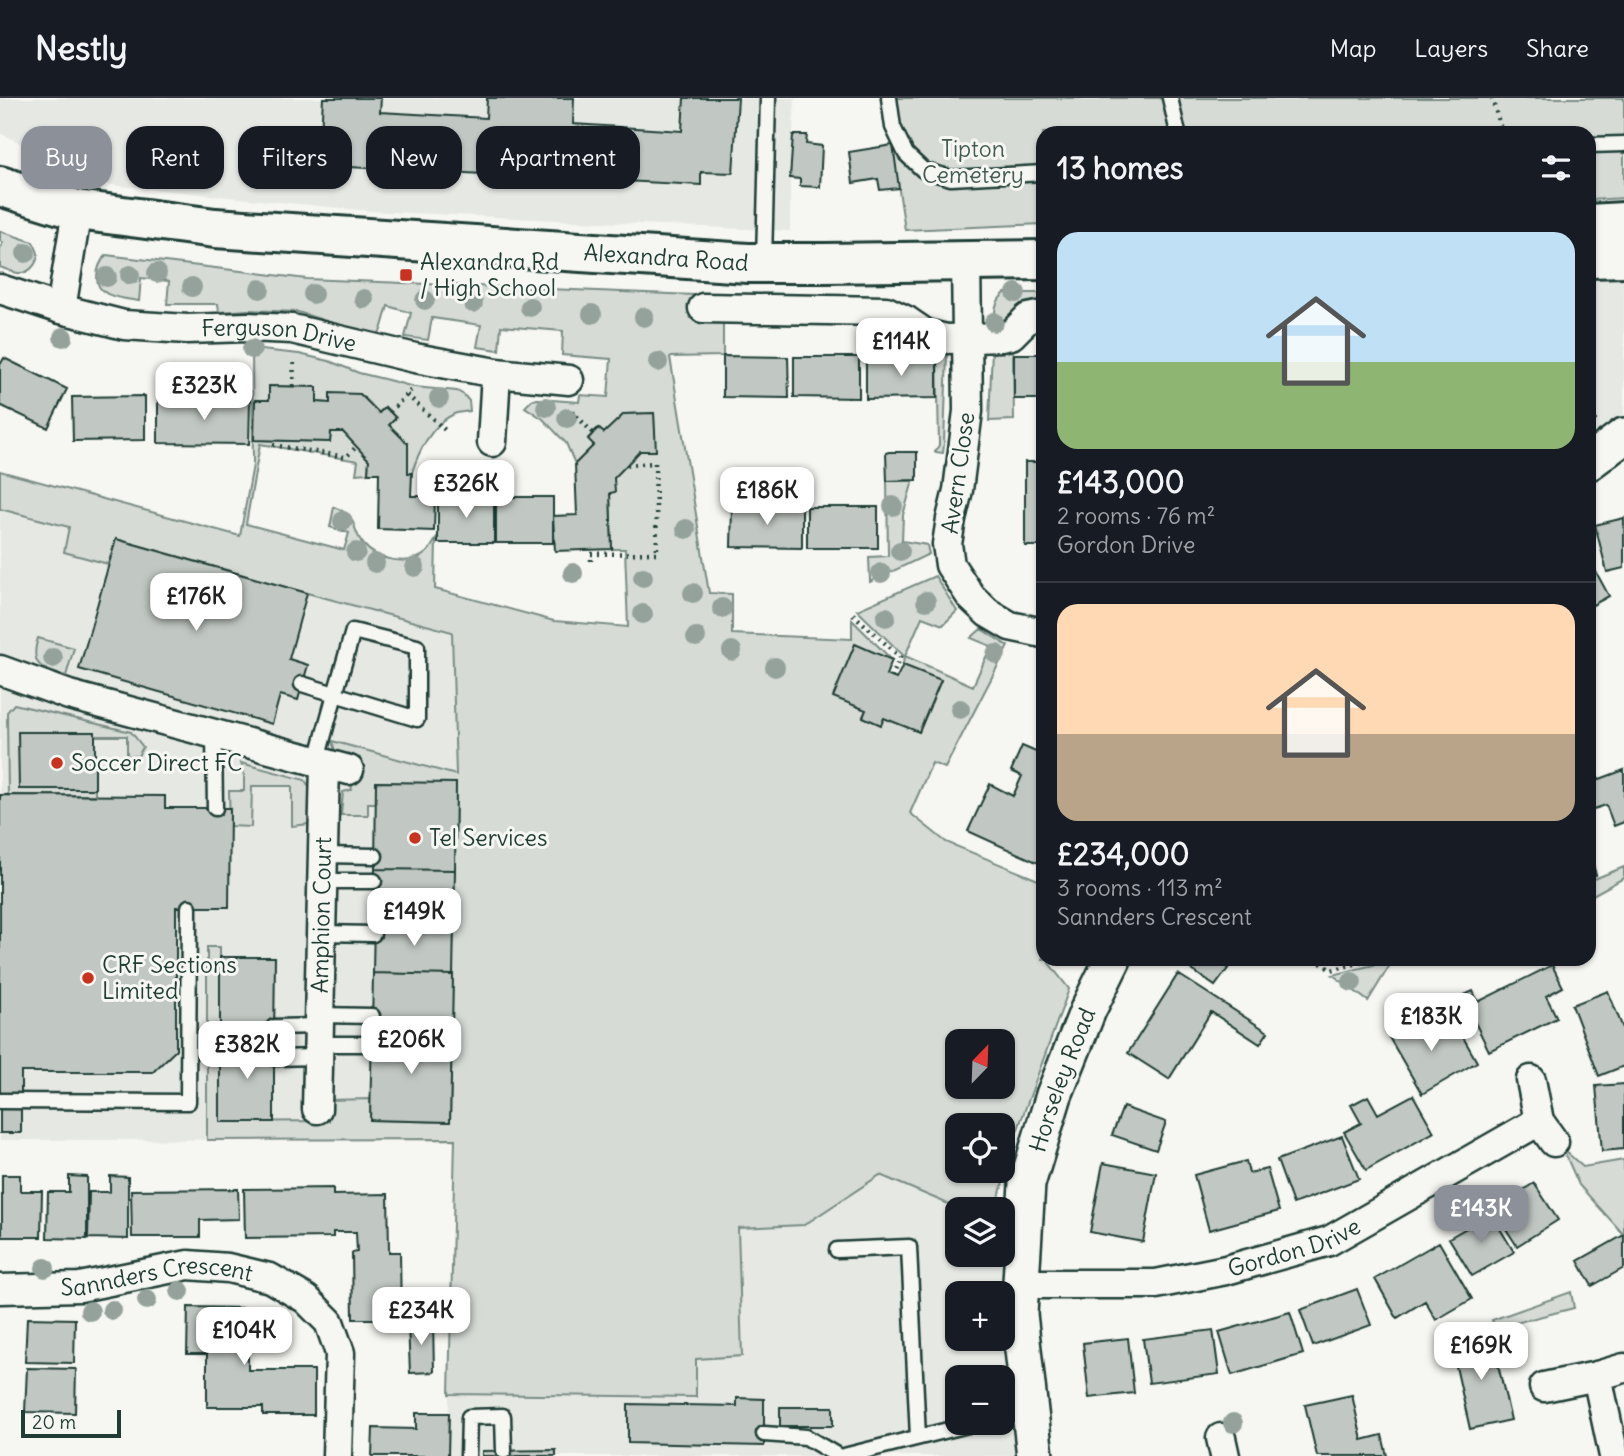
<!DOCTYPE html>
<html lang="en">
<head>
<meta charset="utf-8">
<style>
	:root { --surface:#171b24; --page:#20242c; --text:#f1f3f6; --muted:#9ea1a6; --line:#363941; --accent:#8c9099 }
	body { margin:0; font-family:Delius,sans-serif; background:var(--page); color:var(--text); height:100vh; display:flex; flex-direction:column; font-size:26px; white-space:nowrap }
	* { box-sizing:border-box; margin:0 }
	p { font-size:23px; color:var(--muted) }
	.icon { flex:none; width:38px; height:38px; fill:none; stroke:currentColor; stroke-width:2; stroke-linecap:round; stroke-linejoin:round }
	.map { position:relative; flex:1; overflow:hidden }
	.sheet { position:absolute; left:1036px; top:28px; width:560px; height:840px; display:flex; flex-direction:column; background:var(--surface); border-radius:21px; box-shadow:0 2px 5px #0004 }
	.sheet>* { flex:none }
	.top-card { position:absolute; left:21px; top:28px; width:665px; height:63px; display:flex; gap:14px }
	.needle { width:46px; rotate:23deg }
	.fabs { position:absolute; left:945px; top:931px; display:grid; gap:14px }
	.fabs a { display:grid; place-items:center; width:70px; height:70px; border-radius:14px; background:var(--surface); box-shadow:0 2px 5px #0004; font-size:35px }
	.scale { position:absolute; left:21px; bottom:18px; width:100px; box-sizing:border-box; padding-left:7px; border:4px solid #1f3d34; border-top:0; font-size:19px; line-height:24px; white-space:nowrap; color:#1f3d34; -webkit-text-stroke:5px #f6f6f2; paint-order:stroke }
	.price { position:absolute; translate:-50% -60px; padding:0 16px; border-radius:14px; background:#fff; color:#222; font-size:23px; line-height:46px; filter:drop-shadow(0 2px 4px #0008) }
	.price::after { content:''; position:absolute; left:50%; top:42px; width:21px; height:16px; margin-left:-10px; background:inherit; clip-path:polygon(0 0,100% 0,50% 100%) }
	.price.active { background:var(--accent); color:#fff }
	ul { padding:0; list-style:none }
	li { display:grid; align-content:center; gap:14px; height:371px; padding:0 21px }
	li+li { border-top:2px solid var(--line) }
	li span { display:grid; place-items:center; height:217px; border-radius:21px; color:#555 }
	li>.icon { margin-inline-start:auto }
	span .icon { width:126px; height:126px; fill:#fffc; stroke-width:1 }
	li b { font-size:30px }
	h2 { display:flex; justify-content:space-between; align-items:center; height:84px; padding:0 21px; font-size:30px }
	.pill { padding:0 24px; border-radius:21px; background:var(--surface); box-shadow:0 2px 5px #0004; font-size:24px; line-height:63px }
	.pill.active { background:var(--accent); color:#fff }
	header { display:flex; align-items:center; gap:42px; box-sizing:border-box; height:98px; padding:0 35px; background:var(--surface); border-bottom:2px solid var(--line) }
	header strong { font-size:33px }
	nav { display:flex; gap:38px; margin-inline-start:auto; font-size:24px }
	.map>svg:first-child { display:block }
	.built { fill:#e6e8e4; fill-rule:evenodd }
	.green { fill:#d6dbd6; stroke:#7a8c85; stroke-width:2; fill-rule:evenodd }
	.building { fill:#c1c8c3; stroke:#1f3d34; stroke-width:2 }
	.lines { fill:none; stroke-linecap:round; stroke-linejoin:round }
	.service-casing { stroke:#1f3d34; stroke-width:19 }
	.minor-casing { stroke:#1f3d34; stroke-width:33 }
	.tertiary-casing { stroke:#1f3d34; stroke-width:40 }
	.secondary-casing { stroke:#1f3d34; stroke-width:44 }
	.path { stroke:#1f3d34; stroke-width:4.5; stroke-dasharray:2 5; stroke-linecap:butt }
	.service { stroke:#f6f6f2; stroke-width:14 }
	.minor { stroke:#f6f6f2; stroke-width:28 }
	.tertiary { stroke:#f6f6f2; stroke-width:35 }
	.secondary { stroke:#f6f6f2; stroke-width:38 }
	.tree { fill:#94a29b }
	.poi-dot { fill:#c8321e; stroke:#f6f6f2; stroke-width:2.5 }
	.labels { text-anchor:middle; stroke-width:6; stroke-linejoin:round; paint-order:stroke }
	.park-label { font-size:23px; fill:#445d54; stroke:#f6f6f2 }
	.street-label { font-size:23px; fill:#1f3d34; stroke:#f6f6f2 }
	.poi-label { font-size:23px; fill:#1f3d34; stroke:#f6f6f2; text-anchor:start }
</style>
</head>
<body>
<header>
<strong>Nestly</strong>
<nav><a>Map</a><a>Layers</a><a>Share</a></nav>
</header>
<div class="map">
<svg width="1624" height="1358" viewBox="0 0 1624 1358">
	<rect width="100%" height="100%" fill="#f6f6f2"/>
	<filter id="ink" filterUnits="userSpaceOnUse"><feTurbulence type="fractalNoise" baseFrequency=".0143" numOctaves="2"/><feDisplacementMap in="SourceGraphic" scale="14" xChannelSelector="R" yChannelSelector="G"/><feConvolveMatrix kernelMatrix="1 2 1 2 8 2 1 2 1" color-interpolation-filters="sRGB"/></filter>
	<g filter="url(#ink)">
		<!-- built -->
		<path class="built" d="M0,0H795L790,80V133L369,113L101,86L0,35Z
			M1624,142V338L1589,364V144Z
			M0,373L453,496L452,533L456,685L450,1024L455,1041L0,1042Z
			M880,1077L960,1111H957V1157H1003V1126L1025,1127L1035,1358H448L449,1296L696,1298V1261L742,1258L738,1130L804,1127ZM957,1195H1003V1241H957ZM957,1279H1003V1325H957Z"/>
		<!-- green -->
		<path class="green" d="M885,0H1624V100L1589,102V35H1043V126L905,132Z
			M0,133L33,144C35,147 37,152 38,155C38,166 29,176 18,175C12,174 6,171 0,169V152L3,144L0,143Z
			M106,157L307,181L694,197V223H723V258L670,259L709,495L732,496V536L852,541V522L892,562L855,547L834,599L866,612L863,619L881,627L884,620L919,634L941,582L903,567L904,558L857,512L935,478L957,513L943,527L922,519L905,558L973,588L991,548L971,540L981,531L1008,548L945,670L932,665L910,715L946,744L1043,784V861H1050L1049,865L1069,891L1014,1042L996,1111H960L880,1077L804,1127L738,1130L742,1258L696,1261V1299L449,1296L455,1041L207,1042V849H220V1024L329,1023V1002L370,1001L371,1022L450,1024L456,686L377,684L376,705H368V717H341L343,694L351,692L360,660L335,653L332,643L456,677L452,534L307,495L116,441L108,466L64,454L69,429L0,411V373L240,438L253,367L252,251L299,256L329,263L359,275L388,282L414,289L457,293L464,297L469,303L470,313C465,314 459,314 454,316C432,326 418,354 412,375H408V346L389,327L396,320L385,309L379,315L360,296H330V305L317,304V289L269,288V302L255,303L254,342L330,344L331,334H343L369,362L368,375L356,376L358,363L260,346L246,426L344,452L349,435L330,429L334,409C361,420 349,429 364,447C376,462 410,469 426,455C430,452 433,446 436,441L435,491L554,523L628,529L625,451H612L610,395L614,380L640,353H655L654,315L624,316L604,335L598,330L588,340L594,347L575,366L566,345L543,321L525,309L532,302L538,301L579,304L580,297L608,299L611,261L562,257L563,233L501,228L499,252L477,249L481,227L432,220L428,242L405,239L411,215L388,208L381,232L376,239L298,214L248,212L219,214L218,206H167L169,183L141,180L139,203C123,200 96,200 97,179C97,170 100,164 106,157ZM957,943H1003V989H957ZM957,1027H1003V1073H957Z
			M1005,195H1043V208C1016,210 1015,215 994,230C995,217 993,204 1005,195Z
			M937,251L947,254L944,346L943,355L935,354L939,347Z
			M992,251L1013,252L1014,322L989,323Z
			M887,383H913L903,417L902,443L927,447L929,456L870,484L869,459L888,458Z
			M38,540L74,550L66,578C42,572 29,567 38,540Z
			M14,606L131,634L143,649L138,658H127V638H95L94,634H19V691H95V697H8L7,614Z
			M241,665L305,682L309,689V726L292,728V688H252L251,729L230,728L229,693H244V678Z
			M1624,769V780L1589,799V783Z
			M1393,862L1368,903L1333,877Z
			M1563,1051L1583,1069L1624,1062V1137L1579,1087Z
			M1571,1194L1574,1210L1495,1230L1492,1222Z"/>
		<!-- building -->
		<path class="building" d="M323,0H381L380,14L486,20L487,0H574L573,26L682,33L684,0H738L733,75L701,74V87L349,69V55L320,54Z
			M793,37H807L806,46L822,48L820,89L800,88V81L790,80Z
			M893,47L899,90L880,92L878,81L853,85L849,54Z
			M1014,256H1043V301H1014Z
			M723,258L788,259L789,300L723,299Z
			M794,259H859V300L794,299Z
			M866,259L937,260V300L866,301Z
			M4,260L67,291L48,330L0,307V267Z
			M269,288L317,289V304L330,305V295L360,296L379,315L385,309L396,320L389,327L408,346V375H412L411,398H435L434,433L378,431L379,375H368L369,362L343,334H331L330,344L254,342L255,302H269Z
			M1589,291L1595,307L1592,308L1596,322L1589,327Z
			M145,298V342L73,343L72,299Z
			M158,302H250L249,346L158,345Z
			M654,315L656,353H640L614,380L615,394L610,395L612,451L555,453L553,418L577,417L575,366L594,347L588,341L598,330L604,335L624,316Z
			M889,354H917V382L887,383L886,355Z
			M1025,364H1043V448H1025Z
			M438,398L494,399V445H438Z
			M496,399H553V445H496Z
			M732,409H802V450L731,449Z
			M807,409H878V450H807Z
			M1624,420V470L1607,474L1595,427Z
			M116,441L307,495L289,561L308,567L298,602L280,597L272,626L79,571Z
			M1589,461L1609,498L1589,509Z
			M855,546L892,562L886,577L896,581L903,567L941,582L919,634L884,620L881,627L863,619L866,612L833,599Z
			M18,634H95V691H19Z
			M1022,648L1043,657V767L968,733L990,686L1013,698L1022,678L1011,673Z
			M1624,672V724L1614,728L1606,707L1594,711L1589,698V685Z
			M376,684L456,685L455,772L375,771Z
			M0,697L165,698V710H230L229,809H176V952L153,974H21V1035H0Z
			M1589,751L1596,777L1589,779Z
			M375,771L455,772L454,824L374,822Z
			M374,822L454,824L453,877L373,875Z
			M220,859H275L274,942L220,941Z
			M1185,861H1235L1215,888L1182,865Z
			M1552,867L1563,889L1546,898L1557,920L1489,953L1462,898L1473,893L1478,904Z
			M373,875L453,877L452,933L372,932Z
			M1178,876L1268,934L1260,946L1211,914L1169,981L1128,955Z
			M1608,893L1624,933V968L1599,978L1572,907Z
			M1415,917L1428,940L1455,925L1477,964L1422,996L1386,934Z
			M372,932L452,933L450,1024L370,1022Z
			M220,941L274,942V1024H220Z
			M1624,986V1051L1602,1053L1596,988Z
			M1413,997L1434,1034L1366,1072L1344,1034L1361,1025L1351,1007L1368,998L1378,1016Z
			M1123,1009L1166,1024L1156,1052L1112,1037Z
			M1342,1038L1359,1081L1293,1106L1277,1062Z
			M1246,1063L1249,1075L1267,1071L1279,1113L1209,1132L1194,1077Z
			M1103,1065L1156,1075L1143,1144L1090,1134Z
			M2,1077H20V1093H42L41,1139H2Z
			M69,1078L87,1079V1141L47,1140L48,1094H69Z
			M110,1078L128,1079V1141L88,1140L89,1094H110Z
			M1534,1085L1558,1122L1517,1148L1493,1111Z
			M333,1090V1097L388,1096L389,1154H400L401,1221H353L352,1155L357,1154L356,1134H333V1139L245,1140L244,1091Z
			M238,1091L239,1121L200,1122V1139H132L131,1092Z
			M1491,1116L1514,1154L1472,1178L1449,1140Z
			M1624,1137V1170L1592,1188L1578,1163Z
			M1439,1144L1472,1201L1436,1222L1425,1203L1397,1220L1375,1181Z
			M1357,1191L1371,1227L1313,1248L1300,1212Z
			M188,1209L248,1210V1272H314V1317H263V1309H207V1256H187Z
			M1290,1214L1303,1256L1232,1277L1219,1234Z
			M27,1220L75,1221L74,1265L25,1264Z
			M433,1223L434,1274L410,1275L408,1224Z
			M1213,1232L1219,1276L1149,1285L1143,1241Z
			M1491,1237L1511,1322L1470,1331L1451,1246Z
			M1128,1240L1134,1295L1089,1300L1083,1245Z
			M27,1270L76,1271L75,1315L25,1314Z
			M1352,1297L1362,1342L1382,1337L1387,1358H1317L1305,1307Z
			M737,1300L764,1301V1348L628,1345V1306L737,1308Z
			M780,1309H833V1328H780Z
			M416,1315H449L448,1358H372L373,1330L416,1331Z
			M556,1352V1358H482V1353Z"/>
		<g class="lines">
			<defs>
				<path id="service" d="M889,0L893,29L906,56L923,72L951,80L1043,75
					M1170,0L1178,35
					M1589,47L1624,46
					M764,163L768,0
					M302,586L417,621V549L353,533C341,576 328,619 317,663
					M214,636L215,710
					M323,757L375,758
					M322,783H374
					M321,835L373,836
					M319,917L372,918
					M274,929L319,928
					M319,946H372
					M274,960L318,959
					M0,1003L188,1004L189,809
					M837,1152L909,1149L918,1339
					M1003,1320L1029,1318
					M764,1336L806,1339L838,1358
					M468,1358L469,1319L503,1318L504,1353
					M844,1358L976,1325"/>
				<g id="minor">
					<path d="M966,162L968,313L958,392L951,421L947,446L950,467L971,499L988,515L1010,528L1043,535"/>
					<path id="s1" d="M0,191L61,211L124,227L187,231L247,229L292,231L415,260L496,275L569,282"/>
					<path d="M703,210L886,213L907,223L926,236L947,241L1001,239L1011,237L1028,220L1043,217"/>
					<path d="M61,211L77,112"/>
					<path d="M492,344L496,275"/>
					<path d="M0,572L69,597L349,672"/>
					<path d="M1531,982L1539,1023L1554,1044"/>
					<path id="s2" d="M317,1011L325,666"/>
					<path id="s3" d="M1021,1186H1156L1226,1172L1329,1143L1539,1023"/>
					<path id="s4" d="M0,1191L80,1189L188,1167L228,1170L270,1180L306,1201L329,1224L340,1255L337,1358"/>
					<path d="M1544,1289L1597,1278"/>
					<path d="M1221,1340L1225,1358"/>
					<path d="M1614,1358L1597,1278L1624,1270"/>
				</g>
				<g id="tertiary">
					<path d="M1589,364L1624,338"/>
					<path id="s5" d="M1035,1358L1019,1216L1027,1086L1054,997L1088,912L1113,861"/>
				</g>
				<g id="secondary">
					<path id="s6" d="M0,88L77,112L215,130L748,165H825L1043,162"/>
					<path d="M1589,126L1624,124"/>
					<path d="M1589,160L1624,159"/>
				</g>
			</defs>
			<!-- service casing -->
			<use href="#service" class="service-casing"/>
			<!-- minor casing -->
			<use href="#minor" class="minor-casing"/>
			<!-- tertiary casing -->
			<use href="#tertiary" class="tertiary-casing"/>
			<!-- secondary casing -->
			<use href="#secondary" class="secondary-casing"/>
			<!-- path -->
			<path class="path" d="M1492,0L1502,35
				M293,288L294,261
				M407,297L445,332
				M572,313L593,335
				M390,314L414,289
				M273,347L346,359L356,349
				M591,463V456L657,455L655,365L627,367
				M853,516L900,559L892,579
				M1315,861L1331,872L1375,861"/>
			<!-- service -->
			<use href="#service" class="service"/>
			<!-- minor -->
			<use href="#minor" class="minor"/>
			<!-- tertiary -->
			<use href="#tertiary" class="tertiary"/>
			<!-- secondary -->
			<use href="#secondary" class="secondary"/>
		</g>
		<!-- trees -->
		<g class="tree">
			<circle cx="26" cy="155" r="10"/>
			<circle cx="157" cy="175" r="10"/>
			<circle cx="130" cy="177" r="10"/>
			<circle cx="107" cy="179" r="10"/>
			<circle cx="192" cy="189" r="10"/>
			<circle cx="260" cy="191" r="10"/>
			<circle cx="1016" cy="195" r="10"/>
			<circle cx="313" cy="196" r="10"/>
			<circle cx="364" cy="201" r="10"/>
			<circle cx="425" cy="202" r="10"/>
			<circle cx="473" cy="205" r="10"/>
			<circle cx="530" cy="209" r="10"/>
			<circle cx="592" cy="216" r="10"/>
			<circle cx="644" cy="219" r="10"/>
			<circle cx="994" cy="224" r="10"/>
			<circle cx="63" cy="239" r="10"/>
			<circle cx="252" cy="251" r="10"/>
			<circle cx="658" cy="264" r="10"/>
			<circle cx="439" cy="300" r="10"/>
			<circle cx="546" cy="309" r="10"/>
			<circle cx="567" cy="320" r="10"/>
			<circle cx="893" cy="408" r="10"/>
			<circle cx="343" cy="423" r="10"/>
			<circle cx="686" cy="431" r="10"/>
			<circle cx="900" cy="453" r="10"/>
			<circle cx="356" cy="454" r="10"/>
			<circle cx="375" cy="465" r="10"/>
			<circle cx="415" cy="469" r="10"/>
			<circle cx="573" cy="475" r="10"/>
			<circle cx="881" cy="475" r="10"/>
			<circle cx="643" cy="479" r="10"/>
			<circle cx="693" cy="495" r="10"/>
			<circle cx="926" cy="503" r="10"/>
			<circle cx="722" cy="510" r="10"/>
			<circle cx="643" cy="516" r="10"/>
			<circle cx="886" cy="519" r="10"/>
			<circle cx="696" cy="539" r="10"/>
			<circle cx="732" cy="553" r="10"/>
			<circle cx="996" cy="556" r="10"/>
			<circle cx="53" cy="560" r="10"/>
			<circle cx="775" cy="569" r="10"/>
			<circle cx="960" cy="611" r="10"/>
			<circle cx="1352" cy="884" r="10"/>
			<circle cx="45" cy="1170" r="10"/>
			<circle cx="180" cy="1193" r="10"/>
			<circle cx="147" cy="1202" r="10"/>
			<circle cx="112" cy="1212" r="10"/>
			<circle cx="90" cy="1213" r="10"/>
			<circle cx="1233" cy="1325" r="10"/>
		</g>
	</g>
	<!-- markers -->
	<g class="poi-dot">
		<rect x="399" y="170" width="14" height="14" rx="3.5"/>
		<circle cx="57" cy="665" r="7"/>
		<circle cx="415" cy="740" r="7"/>
		<circle cx="88" cy="880" r="7"/>
	</g>
	<g class="labels">
		<!-- park labels -->
		<g class="park-label">
			<text x="973" y="59">Tipton<tspan x="973" dy="26">Cemetery</tspan></text>
		</g>
		<!-- street labels -->
		<g class="street-label">
			<text dy="8" stroke="none"><textPath href="#s6" startOffset="672">Alexandra Road</textPath></text>
			<text dy="8" stroke="none"><textPath href="#s1" startOffset="285">Ferguson Drive</textPath></text>
			<text transform="translate(958 375) rotate(-82)" y="8">Avern Close</text>
			<text dy="8" stroke="none"><textPath href="#s2" startOffset="194">Amphion Court</textPath></text>
			<text dy="8" stroke="none"><textPath href="#s5" startOffset="383">Horseley Road</textPath></text>
			<text dy="8" stroke="none"><textPath href="#s3" startOffset="278">Gordon Drive</textPath></text>
			<text dy="8" stroke="none"><textPath href="#s4" startOffset="158">Sannders Crescent</textPath></text>
		</g>
		<!-- poi labels -->
		<g class="poi-label">
			<text x="420" y="172">Alexandra Rd<tspan x="420" dy="26">/ High School</tspan></text>
			<text x="71" y="673">Soccer Direct FC</text>
			<text x="429" y="748">Tel Services</text>
			<text x="102" y="875">CRF Sections<tspan x="102" dy="26">Limited</tspan></text>
		</g>
	</g>
</svg>
<div class="fabs">
<a><svg class="needle" viewBox="-14 -14 28 28"><path d="M0-13l5 13h-10z" fill="#e53935"/><path d="M0 13l5-13h-10z" fill="#9ea1a6"/></svg></a>
<a><svg class="icon" aria-label="locate" viewBox="0 0 24 24"><circle cx="12" cy="12" r="6"/><path d="M12 2v4M12 18v4M2 12h4M18 12h4"/></svg></a>
<a><svg class="icon" aria-label="layers" viewBox="0 0 24 24"><path d="M12 4l9 5-9 5-9-5zM3 14l9 5 9-5"/></svg></a>
<a>+</a>
<a>−</a>
</div>
<div class="scale">20 m</div>
<b class="price" style="left:901px;top:280px">£114K</b>
<b class="price" style="left:204px;top:324px">£323K</b>
<b class="price" style="left:466px;top:422px">£326K</b>
<b class="price" style="left:767px;top:429px">£186K</b>
<b class="price" style="left:196px;top:535px">£176K</b>
<b class="price" style="left:414px;top:850px">£149K</b>
<b class="price" style="left:1431px;top:955px">£183K</b>
<b class="price" style="left:411px;top:978px">£206K</b>
<b class="price" style="left:247px;top:983px">£382K</b>
<b class="price active" style="left:1481px;top:1147px">£143K</b>
<b class="price" style="left:421px;top:1249px">£234K</b>
<b class="price" style="left:244px;top:1269px">£104K</b>
<b class="price" style="left:1481px;top:1284px">£169K</b>
<div class="top-card">
<a class="pill active">Buy</a>
<a class="pill">Rent</a>
<a class="pill">Filters</a>
<a class="pill">New</a>
<a class="pill">Apartment</a>
</div>
<section class="sheet">
<h2>13 homes<svg class="icon" aria-label="filters" viewBox="0 0 24 24"><path d="M4 7h16M4 17h16"/><circle cx="9" cy="7" r="2"/><circle cx="15" cy="17" r="2"/></svg></h2>
<ul>
<li><span style="background:linear-gradient(#bfe0f5 60%,#8fb573 0)"><svg class="icon" aria-label="home" viewBox="0 0 24 24"><path d="M3 11l9-7 9 7M6 9v11h12V9"/></svg></span><div><b>£143,000</b><p>2 rooms · 76 m²</p><p>Gordon Drive</p></div></li>
<li><span style="background:linear-gradient(#ffd9b3 60%,#b9a48a 0)"><svg class="icon" aria-label="home" viewBox="0 0 24 24"><path d="M3 11l9-7 9 7M6 9v11h12V9"/></svg></span><div><b>£234,000</b><p>3 rooms · 113 m²</p><p>Sannders Crescent</p></div></li>
</ul>
</section>
</div>
</body>
</html>
